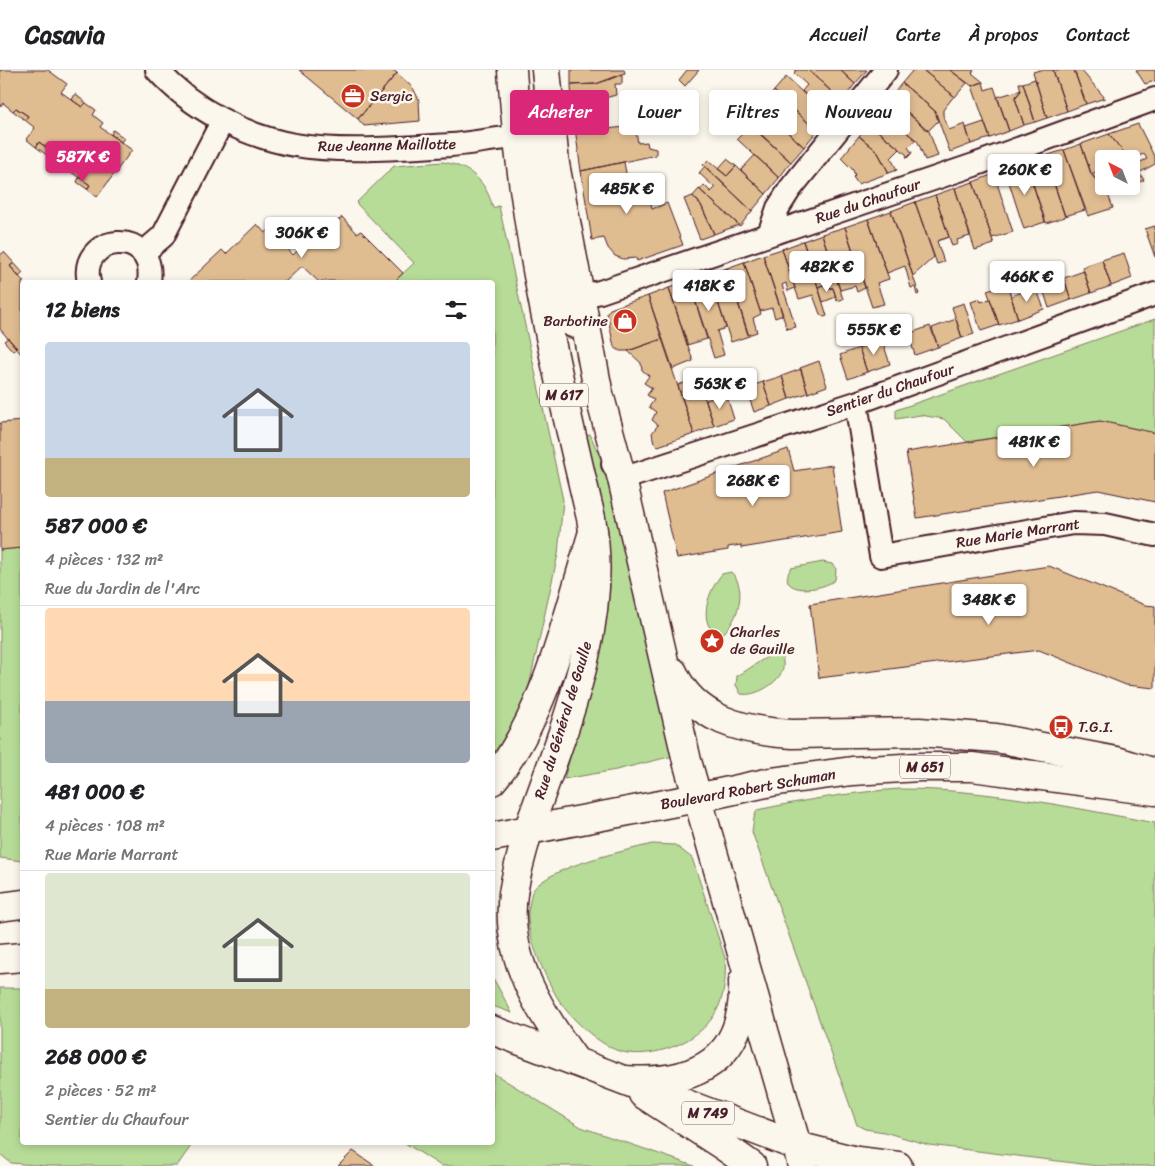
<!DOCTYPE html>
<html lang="fr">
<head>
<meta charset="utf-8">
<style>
	:root { --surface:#fff; --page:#f2f2f2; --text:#202124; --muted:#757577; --line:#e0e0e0; --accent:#db2777 }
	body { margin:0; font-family:Sriracha,sans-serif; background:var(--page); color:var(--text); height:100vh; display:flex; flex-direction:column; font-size:19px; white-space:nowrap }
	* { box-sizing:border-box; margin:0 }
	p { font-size:16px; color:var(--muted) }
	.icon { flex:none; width:28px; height:28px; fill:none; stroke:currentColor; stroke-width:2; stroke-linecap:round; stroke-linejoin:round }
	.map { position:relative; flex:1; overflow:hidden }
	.sheet { position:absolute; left:20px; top:210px; width:475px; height:865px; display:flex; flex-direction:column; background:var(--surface); border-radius:5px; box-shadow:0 2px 8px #0003 }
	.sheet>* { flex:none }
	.banner { position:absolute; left:510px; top:20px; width:475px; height:45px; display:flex; gap:10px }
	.needle { width:32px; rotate:318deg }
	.tools { position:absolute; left:1095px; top:80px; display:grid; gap:10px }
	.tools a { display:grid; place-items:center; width:45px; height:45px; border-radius:5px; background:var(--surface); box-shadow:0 2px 8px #0003; font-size:25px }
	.price { position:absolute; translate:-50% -42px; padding:0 11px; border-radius:5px; background:#fff; color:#222; font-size:16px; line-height:32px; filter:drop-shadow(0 1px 2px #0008) }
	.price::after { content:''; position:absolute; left:50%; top:30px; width:15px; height:11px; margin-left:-8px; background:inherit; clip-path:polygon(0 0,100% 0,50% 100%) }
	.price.on { background:var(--accent); color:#fff }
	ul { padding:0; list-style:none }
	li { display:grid; align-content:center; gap:10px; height:265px; padding:0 25px }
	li+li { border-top:1px solid var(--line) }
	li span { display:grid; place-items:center; height:155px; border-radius:5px; color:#555 }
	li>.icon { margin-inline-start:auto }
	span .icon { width:90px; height:90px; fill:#fffc; stroke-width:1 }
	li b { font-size:21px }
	h2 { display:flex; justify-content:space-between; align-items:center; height:60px; padding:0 25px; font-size:21px }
	.tag { padding:0 18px; border-radius:5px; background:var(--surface); box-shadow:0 2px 8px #0003; font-size:18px; line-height:45px }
	.tag.on { background:var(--accent); color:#fff }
	header { display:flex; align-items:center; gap:30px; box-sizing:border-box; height:70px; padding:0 25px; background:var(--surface); border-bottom:1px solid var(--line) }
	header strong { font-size:24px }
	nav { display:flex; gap:28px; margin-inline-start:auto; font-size:18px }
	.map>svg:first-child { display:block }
	.green { fill:#b7dc97; stroke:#807e61 }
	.building { fill:#e0bc91; stroke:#4a1f2b }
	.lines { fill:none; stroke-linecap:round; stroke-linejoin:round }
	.street-casing { stroke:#4a1f2b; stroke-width:26 }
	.secondary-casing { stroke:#4a1f2b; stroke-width:31 }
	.primary-casing { stroke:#4a1f2b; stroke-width:31 }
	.highway-casing { stroke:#4a1f2b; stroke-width:31 }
	.street { stroke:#fbf7ec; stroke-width:22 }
	.secondary { stroke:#fbf7ec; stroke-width:28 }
	.primary { stroke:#fbf7ec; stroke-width:28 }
	.highway { stroke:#fbf7ec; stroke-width:28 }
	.labels { text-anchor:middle; stroke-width:5; stroke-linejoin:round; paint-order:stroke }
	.shield { fill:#fbf7ec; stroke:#7f6065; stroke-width:1 }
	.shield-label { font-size:14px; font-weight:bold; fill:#4a1f2b }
	.poi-label { font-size:15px; fill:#4a1f2b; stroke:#fbf7ec; text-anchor:start }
	.street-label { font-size:15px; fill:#4a1f2b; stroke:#fbf7ec }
</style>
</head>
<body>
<header>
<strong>Casavia</strong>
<nav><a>Accueil</a><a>Carte</a><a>À propos</a><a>Contact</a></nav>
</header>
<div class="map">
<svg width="1155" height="1096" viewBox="0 0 1155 1096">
	<rect width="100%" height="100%" fill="#fbf7ec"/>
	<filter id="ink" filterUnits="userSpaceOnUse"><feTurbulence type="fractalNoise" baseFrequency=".02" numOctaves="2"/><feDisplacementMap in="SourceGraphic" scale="10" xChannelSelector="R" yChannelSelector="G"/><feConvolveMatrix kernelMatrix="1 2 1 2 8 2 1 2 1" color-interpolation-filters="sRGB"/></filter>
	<g filter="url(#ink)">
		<!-- green -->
		<path class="green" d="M443,92C471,97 486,111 493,138L499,136L563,430L558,484L529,616L518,647L493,693L492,212H396L395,211L414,193L356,133L394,96Z
			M1155,249V363L1100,351L967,372L944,349L920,345L896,349V340Z
			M590,364L616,425L673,686L616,700L564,709L603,573L610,515L605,456L587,366Z
			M22,478V791L0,788V480Z
			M823,492L832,494L836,499L835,510C820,522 774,525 791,498Z
			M731,502C749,518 737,557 718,567C715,564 710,559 708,554C702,538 712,516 722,504Z
			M780,582C782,587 784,592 783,598C780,613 755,627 741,624L736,615L737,606C752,598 764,586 780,582Z
			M900,719C987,719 1070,737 1155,753V1096H1098L929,1075L884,1062L865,1059L857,1055L752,762L754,748L757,740C805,730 852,722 900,719Z
			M652,774L675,775L692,788L725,888C727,921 721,948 692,967C673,980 639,989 616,980C596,971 580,956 566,940C551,922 529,873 528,849C527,844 529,837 530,831C531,827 531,823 533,820C553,795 621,782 652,774Z
			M492,908H493L512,943L493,936Z
			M0,918H22V1072L193,1073L177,1096H46L11,1093L0,1084Z
			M493,1003L581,1057L694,1096H441L405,1073L492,1072Z"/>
		<!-- building -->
		<path class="building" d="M0,0H48L67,14L61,22L82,37L86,33L96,40L93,45L103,53L100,57L132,80L97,127L87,119L90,115L68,100L71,96L39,72L36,77L26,69L35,58L25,50L28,46L16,38L13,41L3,33L0,37Z
			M299,0H393L397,3L358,49Z
			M571,0H624L625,3L596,14L571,15Z
			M687,0H699L685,16L679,10Z
			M796,0H808L842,31L829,47L802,21L807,15L794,3Z
			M808,0H840L855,14L842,31Z
			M840,0H867L855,14Z
			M913,0H923L954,26L943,40V45L949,60L965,54L971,74L950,82L935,41L902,13Z
			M923,0H950L967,13L955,27Z
			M950,0H974L972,3L983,12L972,16Z
			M1040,0H1053L1067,41L1047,48L1033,2Z
			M1053,0H1074L1086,34L1067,41Z
			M1074,0H1081L1105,28L1086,34Z
			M1136,0H1155V11L1145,14Z
			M397,3L413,18L419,30L420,51L364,56L358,49Z
			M622,5V14H615L616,25L572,37L571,15L596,14Z
			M786,7L829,47L817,61L774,21Z
			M1035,9L1047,48L1035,52L1023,13Z
			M983,12L985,20L994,17L1009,61L990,68L972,16Z
			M902,13L935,41L938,51L928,61L890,27Z
			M1019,13H1023L1035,52L1024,55L1015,28L1021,21Z
			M1021,20L1015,28L1024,55L1009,61L997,27Z
			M774,21L817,61L804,77L760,37Z
			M75,24L86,33L82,37L72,30Z
			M890,27L929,61L938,86L925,90L918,72L880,40Z
			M604,29L606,59L635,56L638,73L647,72L648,77L656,79V85L581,101L572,37Z
			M16,38L28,46L25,50L13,41Z
			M880,40L916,70L908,77L912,83L907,88L906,84L869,54Z
			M752,42L760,49L766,43L804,77L791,92L744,50Z
			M984,52L990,68L971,74L966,58Z
			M869,54L900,79L891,88L897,100L889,103L877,81L859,66Z
			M1138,54L1155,88V94L1139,103L1134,95L1147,89L1144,84L1129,89L1109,64Z
			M751,55L791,92L779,108L737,69Z
			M113,60L124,68L121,72L111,64Z
			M1109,64L1129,89H1104V99L1091,104L1081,74Z
			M859,66L877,81L889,103L858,114L853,107L855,105L853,100L841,88Z
			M39,72L51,81L48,86L36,77Z
			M1081,74L1091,103L1109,127L1113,138L1088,146L1064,80Z
			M1064,80L1085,140L1065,146L1045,86Z
			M755,85L779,108L766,124L741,100Z
			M1045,86L1065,147L1046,153L1026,93Z
			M727,89L736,96L727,106L718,99Z
			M708,90L727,106L736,96L766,124L752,141L703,95Z
			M624,92L629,120L648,117L652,139L667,133L683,175L637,191L636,188L623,189L615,186L608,178L604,168L592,170L581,101Z
			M1026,93L1045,152L1024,159L1005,100Z
			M705,96L752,141L740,156L700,120L704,115L711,122L715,118L699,103Z
			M1104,99V108L1097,111L1091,104Z
			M994,104L1013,162L992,168L973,112Z
			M1140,104L1144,110L1131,116V109Z
			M79,107L90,115L87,119L77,112Z
			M973,112L994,174L975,180L955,118Z
			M955,118L970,166L957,170L958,174L952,176L935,125Z
			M699,119L700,120L739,155L714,164L701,135L693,126Z
			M935,125L949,167L937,171L944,192L937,194L915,132Z
			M693,126L701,135L714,164L700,169L684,129Z
			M915,132L934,187L913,206L891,141Z
			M891,141L913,206L919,224L917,225L915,217L911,218L905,196L887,203L868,149Z
			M342,147L357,163L361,161L403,203L395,211L396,212L324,211L319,212L302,196L285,212H188L222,180L226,184L257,154L265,163L273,157L289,174L286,177L293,185L320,159L324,163Z
			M868,149L889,209L877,213L884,234L872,237L845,157Z
			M1155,156V187L1145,159Z
			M845,157L865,218L857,222L855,216L840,220L822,164Z
			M822,164L843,229L837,231L833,218H830L828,213L818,217L803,171Z
			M803,171L818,217L827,246L824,247L820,244L813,225L799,229L795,218L782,179Z
			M782,179L795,218L788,221L786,213L782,215L796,257L787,259L763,185Z
			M4,182L14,193L10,196L24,212H22V285L0,259V185Z
			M1124,183L1132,208L1111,216L1102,190Z
			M763,185L783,245L775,248L772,238L760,241L744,192Z
			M1102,190L1111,216L1091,223L1082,197Z
			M744,192L761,244L753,248L757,262L748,265L727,198Z
			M14,193L23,203L19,207L10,196Z
			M1059,195L1071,230L1049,238L1040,210L1048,207L1046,199Z
			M727,198L749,266L731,272L709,204Z
			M1084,201L1091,223L1071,230L1064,208Z
			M709,204L726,258L717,261L724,285L714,288L689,211Z
			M689,211L707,269L687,275L669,218Z
			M828,213L830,218H833L836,227L823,232L818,217Z
			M1007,214L1018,249L999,255L987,220Z
			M1036,217L1044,239L1018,249L1011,226Z
			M669,218L693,291L673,299L648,226Z
			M648,226L662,269L628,281H620L614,277L607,243L610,239Z
			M980,229L981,232L990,229L999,255L981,261L971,232Z
			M964,233L974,264L962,268L952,237Z
			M956,249L962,268L938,277L932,258Z
			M930,256L938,277L915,285L908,264Z
			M8,268L17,278L13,281L4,271Z
			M662,269L694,364L658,376L654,373L652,363L658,355L652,350L656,342L649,337L654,330L647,325L652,318L644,313L649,306L642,300L641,293L628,281Z
			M882,270L890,294L867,302L859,278Z
			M859,278L867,302L848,309L840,285Z
			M819,291L827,316L808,323L800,298Z
			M801,299L808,323L789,329L782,306Z
			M782,306L789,329L771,336L763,312Z
			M698,308L714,356L694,364L678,315Z
			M763,312L771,336L754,342L746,318Z
			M726,324L734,349L714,356L706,330Z
			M22,351V478L0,480V353Z
			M1100,351L1155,363V432L1098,420L917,448L906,382Z
			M788,379L794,401L832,395L842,462L741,478V475L728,477V480L677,488L662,423Z
			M1049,496L1145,535L1155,536V618L1126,615L1039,580L819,608L810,534Z
			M353,1081L375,1096H338Z"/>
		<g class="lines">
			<defs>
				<path id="street" d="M157,0C192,39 244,66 295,75C340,83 405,78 451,75C477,73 503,66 530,67L537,74L572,256
					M769,164L778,138L790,119L886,0
					M143,183L163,166L223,50
					M89,212C77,164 157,156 149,212
					M579,227L600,222L974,95L1155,29
					M856,333L881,486L1073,453L1105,454L1155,465
					M613,394L622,409L856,333L1155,224"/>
				<path id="secondary" d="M643,1024L725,1077L752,1096
					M797,1076L802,1096"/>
				<path id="primary" d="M512,0C521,151 556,301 591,448C611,554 562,662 528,761
					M546,0L555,94L598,320L622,409L687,691L797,1076
					M673,602C694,650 744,661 792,664L919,662L996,668L1116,691L1155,703
					M625,1010C696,1015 746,990 743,911"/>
				<path id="highway" d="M492,711C546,648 569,540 593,462
					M528,761C523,781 516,802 513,824C504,886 541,944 576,992
					M492,767L697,728L771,712L852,701L920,697H972L1155,721
					M0,837L22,834
					M0,889L22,887
					M492,960L797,1076L857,1091L898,1096"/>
			</defs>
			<!-- street casing -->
			<use href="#street" class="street-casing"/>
			<!-- secondary casing -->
			<use href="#secondary" class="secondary-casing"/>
			<!-- primary casing -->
			<use href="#primary" class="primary-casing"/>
			<!-- highway casing -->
			<use href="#highway" class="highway-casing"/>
			<!-- street -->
			<use href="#street" class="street"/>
			<!-- secondary -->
			<use href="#secondary" class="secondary"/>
			<!-- primary -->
			<use href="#primary" class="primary"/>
			<!-- highway -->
			<use href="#highway" class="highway"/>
		</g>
	</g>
	<!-- icons -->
	<defs>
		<symbol id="office-disc" viewBox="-11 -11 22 22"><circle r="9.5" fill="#c8321e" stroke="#fbf7ec"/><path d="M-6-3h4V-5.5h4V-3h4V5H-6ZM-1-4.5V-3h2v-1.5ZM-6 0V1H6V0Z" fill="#fff"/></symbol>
		<symbol id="shop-disc" viewBox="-11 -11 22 22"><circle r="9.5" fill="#c8321e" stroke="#fbf7ec"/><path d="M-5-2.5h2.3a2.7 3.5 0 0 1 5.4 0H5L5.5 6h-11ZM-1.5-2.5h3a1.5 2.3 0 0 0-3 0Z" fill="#fff"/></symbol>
		<symbol id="sight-disc" viewBox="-11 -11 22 22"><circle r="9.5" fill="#c8321e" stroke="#fbf7ec"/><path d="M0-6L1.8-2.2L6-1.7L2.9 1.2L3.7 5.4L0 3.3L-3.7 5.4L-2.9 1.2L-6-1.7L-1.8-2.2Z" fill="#fff"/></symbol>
		<symbol id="bus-disc" viewBox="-11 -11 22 22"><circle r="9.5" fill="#c8321e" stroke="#fbf7ec"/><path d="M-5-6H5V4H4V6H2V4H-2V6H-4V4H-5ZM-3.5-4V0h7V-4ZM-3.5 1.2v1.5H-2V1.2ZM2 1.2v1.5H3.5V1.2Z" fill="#fff"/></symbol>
	</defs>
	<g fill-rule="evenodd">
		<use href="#office-disc" x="339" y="12" width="28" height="28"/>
		<use href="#shop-disc" x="611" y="237" width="28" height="28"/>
		<use href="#sight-disc" x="698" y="557" width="28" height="28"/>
		<use href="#bus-disc" x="1047" y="643" width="28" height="28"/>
	</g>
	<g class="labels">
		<!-- shield labels -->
		<g class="shield">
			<rect x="540" y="313.5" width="48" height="23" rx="4"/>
			<rect x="900" y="685.5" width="50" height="23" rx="4"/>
			<rect x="682" y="1031.5" width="52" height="23" rx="4"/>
		</g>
		<g class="shield-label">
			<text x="564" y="330">M 617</text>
			<text x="925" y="702">M 651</text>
			<text x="708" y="1048">M 749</text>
		</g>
		<!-- poi labels -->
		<g class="poi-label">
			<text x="370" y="31">Sergic</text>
			<text x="608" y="256" text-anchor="end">Barbotine</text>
			<text x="730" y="567">Charles<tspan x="730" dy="17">de Gauille</tspan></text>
			<text x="1078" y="662">T.G.I.</text>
		</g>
		<!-- street labels -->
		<g class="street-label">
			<text transform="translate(387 75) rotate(-1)" y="5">Rue Jeanne Maillotte</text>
			<text transform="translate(868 131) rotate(-19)" y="5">Rue du Chaufour</text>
			<text transform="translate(890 320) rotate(-19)" y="5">Sentier du Chaufour</text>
			<text transform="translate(1018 463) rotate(-9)" y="5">Rue Marie Marrant</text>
			<text transform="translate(563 650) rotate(-73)" y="5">Rue du Général de Gaulle</text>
			<text transform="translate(748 719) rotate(-10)" y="5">Boulevard Robert Schuman</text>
		</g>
	</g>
</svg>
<div class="tools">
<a><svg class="needle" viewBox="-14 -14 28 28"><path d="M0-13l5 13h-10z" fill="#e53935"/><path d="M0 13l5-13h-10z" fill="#757577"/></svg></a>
</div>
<b class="price on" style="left:83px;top:113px">587K €</b>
<b class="price" style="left:1025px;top:126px">260K €</b>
<b class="price" style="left:627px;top:145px">485K €</b>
<b class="price" style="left:302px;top:189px">306K €</b>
<b class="price" style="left:827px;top:223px">482K €</b>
<b class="price" style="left:1027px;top:233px">466K €</b>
<b class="price" style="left:709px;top:242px">418K €</b>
<b class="price" style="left:874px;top:286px">555K €</b>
<b class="price" style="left:720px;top:340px">563K €</b>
<b class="price" style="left:1034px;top:398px">481K €</b>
<b class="price" style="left:753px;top:437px">268K €</b>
<b class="price" style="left:989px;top:556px">348K €</b>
<div class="banner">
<a class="tag on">Acheter</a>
<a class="tag">Louer</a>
<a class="tag">Filtres</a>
<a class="tag">Nouveau</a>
</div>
<section class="sheet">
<h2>12 biens<svg class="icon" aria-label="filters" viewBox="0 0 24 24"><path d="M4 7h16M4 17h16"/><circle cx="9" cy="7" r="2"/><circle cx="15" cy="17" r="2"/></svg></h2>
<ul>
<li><span style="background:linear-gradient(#c9d6e8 75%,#c2b280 0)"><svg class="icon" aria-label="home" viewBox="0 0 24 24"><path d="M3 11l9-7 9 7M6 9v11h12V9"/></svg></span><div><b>587 000 €</b><p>4 pièces · 132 m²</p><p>Rue du Jardin de l'Arc</p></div></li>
<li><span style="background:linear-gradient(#ffd9b3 60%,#9aa5b1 0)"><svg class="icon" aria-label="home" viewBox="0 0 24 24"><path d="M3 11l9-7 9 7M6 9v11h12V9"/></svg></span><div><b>481 000 €</b><p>4 pièces · 108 m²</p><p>Rue Marie Marrant</p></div></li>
<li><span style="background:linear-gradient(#dfe7d0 75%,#c2b280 0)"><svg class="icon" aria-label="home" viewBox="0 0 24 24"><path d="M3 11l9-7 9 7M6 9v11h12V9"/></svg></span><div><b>268 000 €</b><p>2 pièces · 52 m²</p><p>Sentier du Chaufour</p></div></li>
</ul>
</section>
</div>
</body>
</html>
